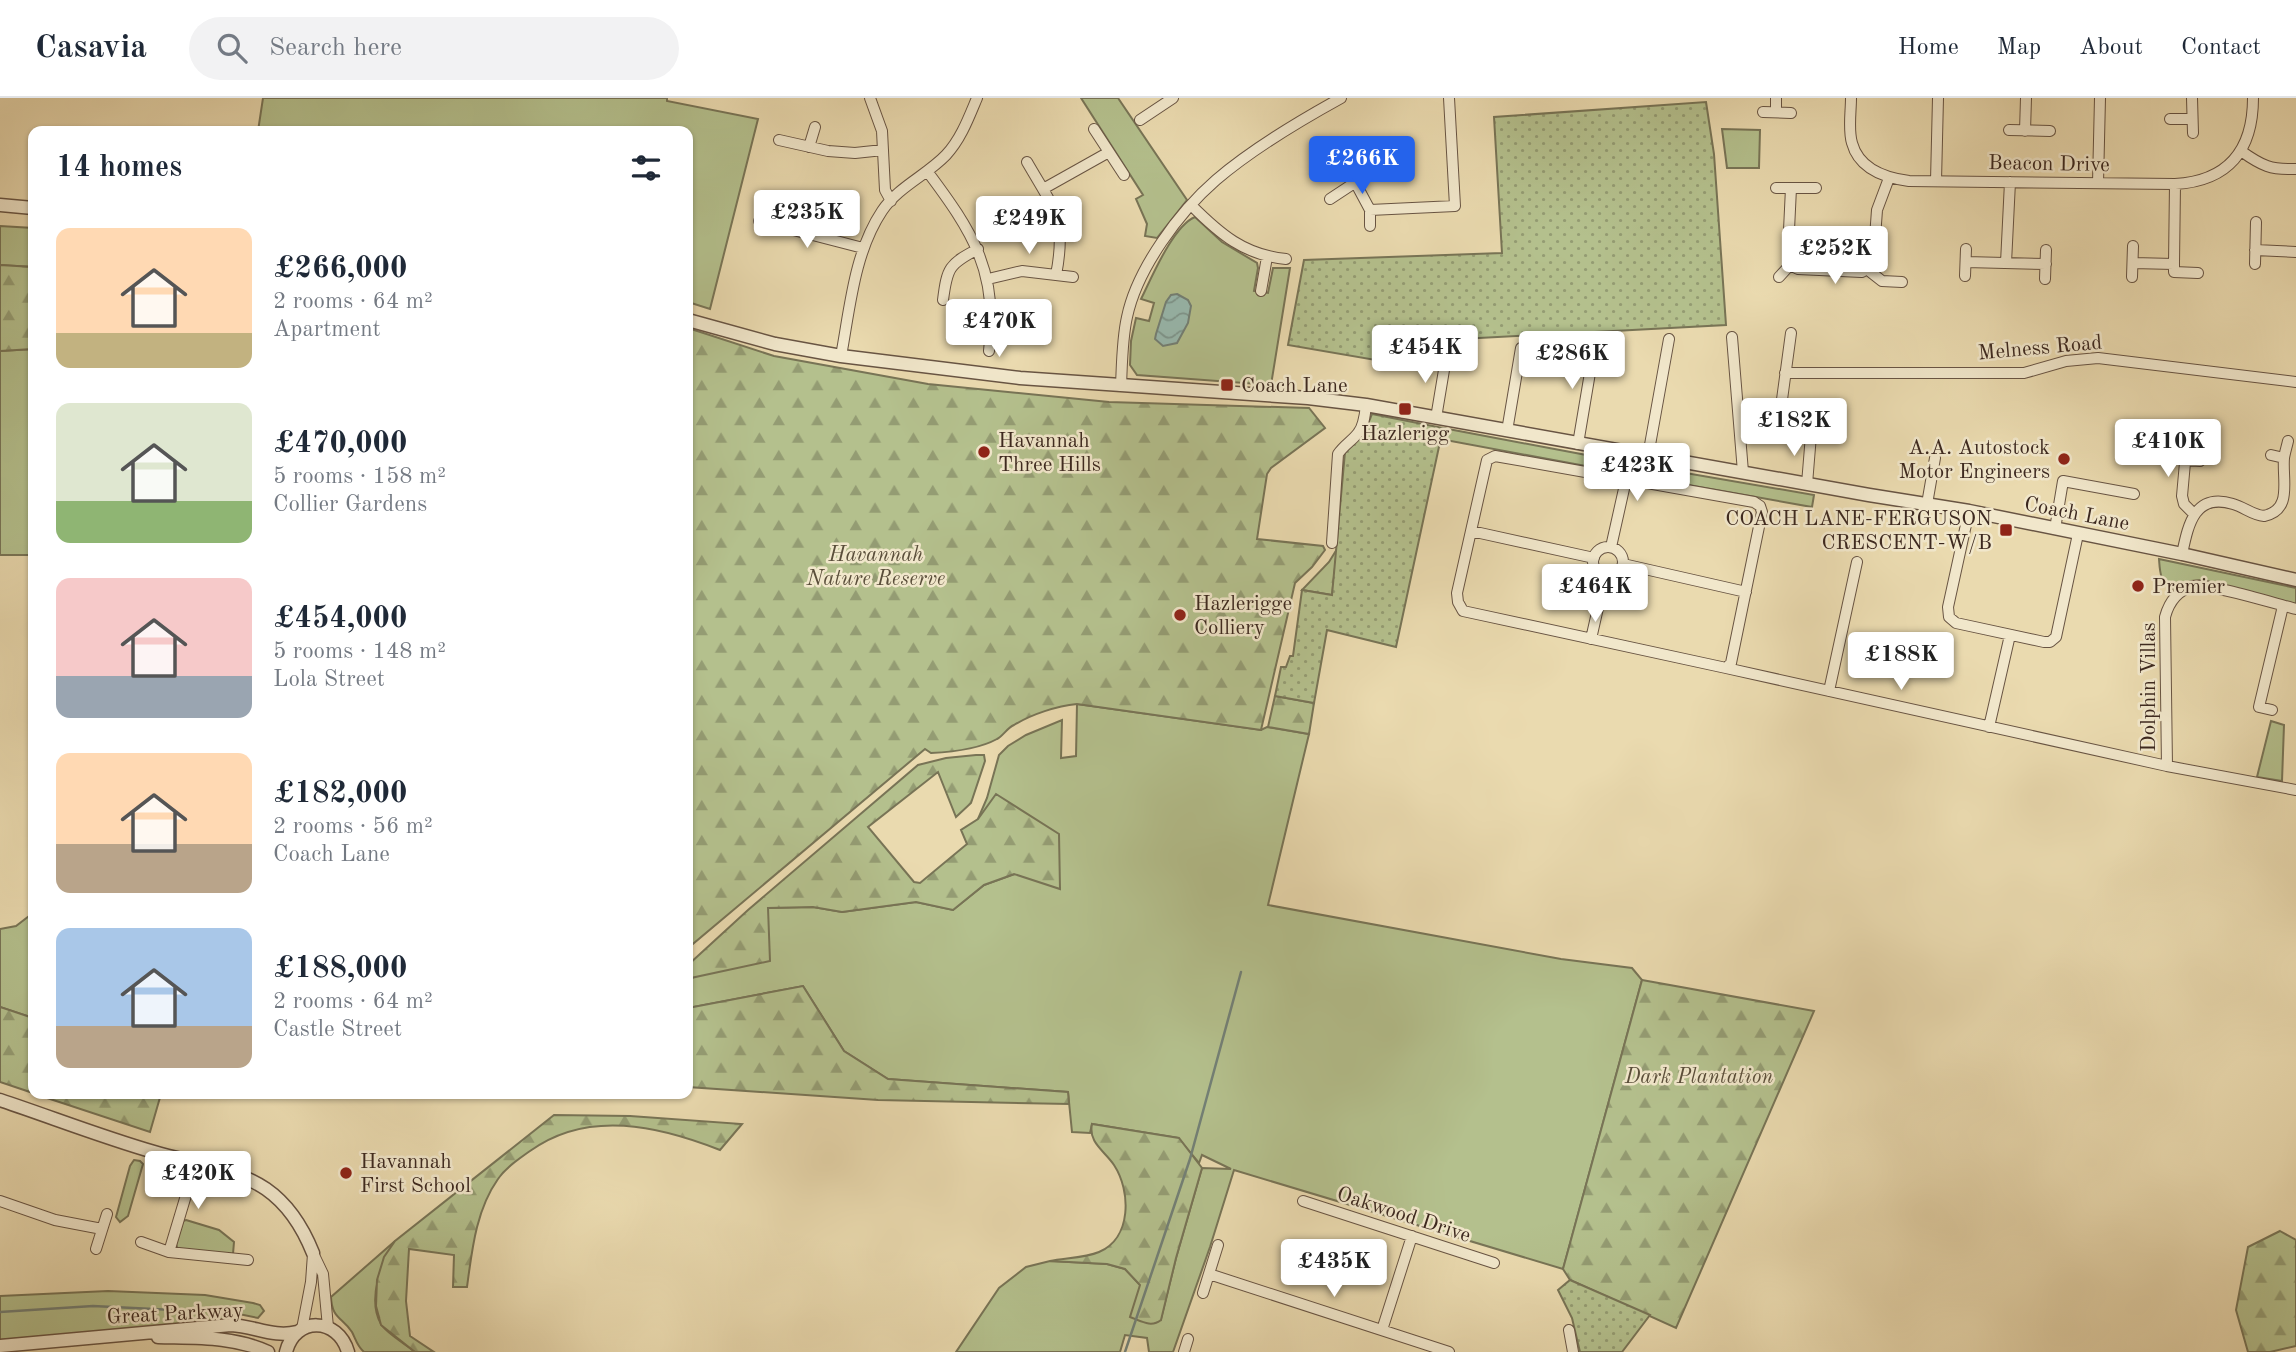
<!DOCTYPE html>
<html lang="en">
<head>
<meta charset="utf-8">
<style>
	:root { --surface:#fff; --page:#f2f2f3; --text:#1f2937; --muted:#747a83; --line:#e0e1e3; --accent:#2563eb }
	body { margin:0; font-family:"Old Standard TT",serif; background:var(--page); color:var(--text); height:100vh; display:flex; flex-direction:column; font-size:26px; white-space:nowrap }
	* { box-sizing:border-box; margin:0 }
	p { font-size:23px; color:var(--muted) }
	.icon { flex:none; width:38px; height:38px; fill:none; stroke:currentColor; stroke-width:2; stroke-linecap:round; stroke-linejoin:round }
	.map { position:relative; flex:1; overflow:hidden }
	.details { position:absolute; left:28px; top:28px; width:665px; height:973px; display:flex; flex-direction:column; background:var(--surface); border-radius:14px; box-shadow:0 2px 5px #0004 }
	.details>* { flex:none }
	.price { position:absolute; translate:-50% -60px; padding:0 16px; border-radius:7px; background:#fff; color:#222; font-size:23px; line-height:46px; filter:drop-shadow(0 2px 4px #0008) }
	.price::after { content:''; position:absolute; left:50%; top:42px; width:21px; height:16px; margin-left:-10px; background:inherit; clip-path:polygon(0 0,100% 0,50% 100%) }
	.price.current { background:var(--accent); color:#fff }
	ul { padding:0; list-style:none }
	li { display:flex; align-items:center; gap:21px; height:175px; padding:0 28px }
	li span { display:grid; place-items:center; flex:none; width:196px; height:140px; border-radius:14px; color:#555 }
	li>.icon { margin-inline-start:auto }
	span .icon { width:84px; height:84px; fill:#fffc; stroke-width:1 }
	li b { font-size:30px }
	h2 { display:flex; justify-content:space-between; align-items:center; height:84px; padding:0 28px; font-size:30px }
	header { display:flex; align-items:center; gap:42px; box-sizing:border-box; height:98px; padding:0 35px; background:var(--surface); border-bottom:2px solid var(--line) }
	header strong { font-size:33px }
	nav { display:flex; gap:38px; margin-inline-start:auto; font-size:24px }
	.search { width:490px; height:63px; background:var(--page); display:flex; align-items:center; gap:18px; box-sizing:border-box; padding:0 24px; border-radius:38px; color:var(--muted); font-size:26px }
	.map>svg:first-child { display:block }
	.grass { fill:#b4c08d; stroke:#787456; stroke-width:2 }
	.forest { fill:url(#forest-firs); stroke:#787456; stroke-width:2 }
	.park { fill:url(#park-dots); stroke:#787456; stroke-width:2 }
	.water { fill:url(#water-waves); stroke:#738076; stroke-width:2 }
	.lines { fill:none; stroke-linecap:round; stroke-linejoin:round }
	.stream { stroke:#738076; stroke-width:2.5 }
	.minor-casing { stroke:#685443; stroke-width:12 }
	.tertiary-casing { stroke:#685443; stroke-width:15 }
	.minor { stroke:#f1e7cb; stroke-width:10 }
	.tertiary { stroke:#f1e7cb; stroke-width:12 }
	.poi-dot { fill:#8f2418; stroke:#f1e7cb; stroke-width:2.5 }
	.labels { text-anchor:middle; stroke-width:5; stroke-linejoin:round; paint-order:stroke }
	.street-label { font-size:21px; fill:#3c281f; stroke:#f1e7cb }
	.poi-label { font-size:21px; fill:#3c281f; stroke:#f1e7cb; text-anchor:start }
	.park-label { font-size:21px; font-style:italic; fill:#5a4e3a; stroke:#f1e7cb }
</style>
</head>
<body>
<header>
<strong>Casavia</strong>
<div class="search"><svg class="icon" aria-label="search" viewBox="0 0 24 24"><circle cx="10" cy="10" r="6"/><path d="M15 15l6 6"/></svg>Search here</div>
<nav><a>Home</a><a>Map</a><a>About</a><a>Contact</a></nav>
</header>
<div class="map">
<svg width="2296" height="1254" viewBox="0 0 2296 1254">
	<defs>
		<pattern id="forest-firs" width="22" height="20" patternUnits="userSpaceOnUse" patternTransform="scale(1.75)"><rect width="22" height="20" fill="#b4c08d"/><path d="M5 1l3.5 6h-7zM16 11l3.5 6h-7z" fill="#949c73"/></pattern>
		<pattern id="park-dots" width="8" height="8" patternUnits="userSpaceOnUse" patternTransform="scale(1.75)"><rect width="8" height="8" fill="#b4c08d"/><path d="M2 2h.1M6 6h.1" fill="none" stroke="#949c73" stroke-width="1.8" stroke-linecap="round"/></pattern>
		<pattern id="water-waves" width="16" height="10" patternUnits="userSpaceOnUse" patternTransform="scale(1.75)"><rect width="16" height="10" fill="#98bab0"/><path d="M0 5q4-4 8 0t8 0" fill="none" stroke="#7d978f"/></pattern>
	</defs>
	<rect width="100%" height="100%" fill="#eadaaf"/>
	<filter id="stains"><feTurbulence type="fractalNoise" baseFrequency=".00286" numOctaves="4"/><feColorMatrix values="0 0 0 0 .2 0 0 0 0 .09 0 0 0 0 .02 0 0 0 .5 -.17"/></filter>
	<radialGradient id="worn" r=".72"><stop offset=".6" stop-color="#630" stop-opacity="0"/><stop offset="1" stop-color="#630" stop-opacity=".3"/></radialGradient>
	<!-- grass -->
	<path class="grass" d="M263,0H667V3L758,21L710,211L688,204V33H258Z
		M1081,0H1118L1187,102L1157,140L1145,138L1147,126L1136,101L1143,97Z
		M1722,31L1760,32L1759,70H1727Z
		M1195,119L1222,144L1257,165L1258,170L1254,193L1268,195L1273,170H1290L1271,287L1137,277L1130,267L1131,243L1136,220L1149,223L1154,205L1141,201C1152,179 1173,128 1195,119Z
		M0,128L33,130V169L0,167Z
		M33,251V457H0V253Z
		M1443,330L1618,363L1622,369L1618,374L1440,341Z
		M1639,367L1814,397L1812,409L1638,378L1634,371Z
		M2159,461L2296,490V506L2202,482L2191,483L2173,491C2160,484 2160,475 2159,461Z
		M1077,606L1261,632L1267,629L1309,636L1268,807L1561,861L1632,870L1642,882L1563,1171L1234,1072L1210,1149L1173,1254H1149L1147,1240L1125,1237L1120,1254H956L999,1190L1026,1169L1050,1163L1107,1166L1125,1171L1140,1187L1161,1221L1176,1160L1202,1070L1231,1071L1202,1057L1199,1065L1178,1040L1092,1026L1090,1035L1072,1034L1068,994L888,981L844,953L803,888L688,910V884L768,810L813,809L842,814L916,804L953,812L984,787L1015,776L978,721L987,700L999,657L1008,648L1026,637L1062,622L1061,660L1076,658Z
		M2271,623L2284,627L2282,683L2257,679Z
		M33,815V920L0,909V831L16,828Z
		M134,1062L140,1063L143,1066L128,1118L120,1124L116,1119L130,1068Z
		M186,1122L219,1132L234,1144L233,1156L178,1152L176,1146L183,1123Z
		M395,1143C381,1164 367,1202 381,1226C386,1235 407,1247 415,1254H364C357,1248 356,1242 352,1234C342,1219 332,1221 331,1199Z
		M108,1193L205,1197L253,1205L260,1207L264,1213L258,1220L234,1215L224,1216V1223L204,1225L0,1242V1198Z"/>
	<!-- forest -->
	<path class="forest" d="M0,167L33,169V251L0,253Z
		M688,230L774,258L928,286L1109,304L1309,310L1325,330L1271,370L1267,376L1257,441L1323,448L1325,452L1312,469L1295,485L1261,632L1077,606C1057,608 1032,616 1014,627C1007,630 1003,638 997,641C979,651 951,654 931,655L925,651L688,850Z
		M1337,451L1332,497L1302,492L1329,464Z
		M1275,598L1314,605L1309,636L1268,629Z
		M976,657H984L985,663L971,705L956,719L938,674L868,729L914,784L920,785L967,746L961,732L978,721L996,696L1059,736L1060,791L1014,776L984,787L953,812L916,804L842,814L813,809L768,810L770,863L691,880L688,883V867L748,812L918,667L946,660Z
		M1642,882L1814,913L1676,1230L1570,1182L1563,1171Z
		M803,888L844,953L888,981L1068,994L1069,1006L878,1002L688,989V910Z
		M0,909L33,920V995L0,984Z
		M35,996H161L150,1034Z
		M554,1017L630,1018L742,1026L720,1052C659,1028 588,1011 530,1053C519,1061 506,1069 498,1081C476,1112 472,1152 467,1189H453L454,1157L409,1151L406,1203L410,1238L434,1254H415L381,1227L376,1208L377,1182L384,1159L395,1143Z
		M1092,1026L1179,1040L1202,1070L1176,1160L1161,1222C1151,1230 1141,1223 1130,1219L1140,1187L1125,1171L1107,1166L1050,1163C1065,1160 1085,1160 1099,1154C1132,1140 1131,1093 1114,1067C1105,1053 1088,1045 1092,1026Z
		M2280,1133L2296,1142V1248L2270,1254H2248L2236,1212L2248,1149Z"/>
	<!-- park -->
	<path class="park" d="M1706,4L1714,56L1726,227L1422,243L1393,265L1288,247L1304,162L1502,155L1494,19Z
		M1372,316L1443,330L1396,549L1327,532L1314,605L1275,598L1281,569H1286L1290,558H1293L1302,492L1332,497L1345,354C1357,343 1366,333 1372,316Z
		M1570,1182L1650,1217L1622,1254H1580L1572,1220L1558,1192Z"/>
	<!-- water -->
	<path class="water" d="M1177,196L1188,202L1191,208L1188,225L1177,245L1163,248L1155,241L1156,236L1166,204L1171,197Z"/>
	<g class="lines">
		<!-- stream -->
		<path class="stream" d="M0,1214L93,1208L174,1212
			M1125,1254L1190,1061L1241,874"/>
		<defs>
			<path id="minor" d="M870,0L882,33L885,92L891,103
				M1851,0C1851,14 1848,32 1852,45C1859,71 1886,80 1909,83L2175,86C2229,83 2253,52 2253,0
				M2192,0L2193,35
				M1763,14L1791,15
				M1776,14V0
				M2170,21H2192
				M1140,22L1173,0
				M1094,31L1124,77
				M2009,32L2050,33
				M2025,33L2026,0
				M779,42L828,53L855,55L883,52
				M809,49L815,29
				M2241,53C2262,68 2271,72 2296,71
				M1027,64C1054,111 1067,121 1056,177
				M927,73C972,133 999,174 989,253
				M1936,83L1938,0
				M1355,84L1370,112V128
				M2098,85L2100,0
				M1776,90H1816
				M1791,90L1788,153L1790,167L1798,171L1862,174L1873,167L1877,112L1889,80
				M1043,91L1109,54
				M1330,101L1377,70
				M1191,107C1220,136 1244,157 1286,161
				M1370,112L1455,108L1449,0
				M759,123L863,150
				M2255,152L2296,154
				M1966,164L2046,166
				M2006,165L2010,84
				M2133,165L2174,166L2175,86
				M2174,166V174L2198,175
				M2255,166L2256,124
				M1868,172L1882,183L1902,184
				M1965,178L1966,151
				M1779,179L1790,167
				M2132,179L2133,148
				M988,181L1022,173L1073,179
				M2045,181L2046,152
				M1261,193L1267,159
				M943,202C947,170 949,166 978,151
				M1732,239L1743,374
				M841,258C850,210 854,155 882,113C898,89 927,77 946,57C961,41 969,19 977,0
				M1785,275H2024L2066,263L2098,260L2296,284
				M1121,288C1122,266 1122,241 1127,219C1137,171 1179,114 1216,82C1251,52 1301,22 1341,0
				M1436,320L1446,260
				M1778,331L1791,235
				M2188,331L2182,398L2184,406L2194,416
				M1507,333L1521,250
				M1578,346L1595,245
				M2271,357L2284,360
				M1495,358L1754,404L1760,408L1762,414L1731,565L1726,570L1463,513L1458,504L1457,495L1487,362Z
				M1648,358L1669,241
				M2184,362L2200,363
				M1807,386L1811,337
				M1927,406L1935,360
				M1969,413L1948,509L1949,519L1956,525L2044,544H2050L2056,539L2078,436
				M2055,431L2063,383L2134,396
				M1471,433L1594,460
				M1332,445L1338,356C1344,347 1352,343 1358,335C1364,328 1365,316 1366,307
				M1611,449L1632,355
				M1593 464a15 15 0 1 1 30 0a15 15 0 1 1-30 0Z
				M2182,456C2188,428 2194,394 2233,406C2244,409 2252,417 2264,418C2293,412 2282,382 2284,360C2285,354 2287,348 2288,343
				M1623,466L1746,494
				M1591,541L1605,479
				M1726,570L2167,668L2165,519C2169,504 2178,492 2194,488C2209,485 2276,506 2296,511
				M1829,593L1857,464
				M2272,612L2259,609L2283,508
				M1989,629L2010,537
				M2167,668L2296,692
				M0,1103L55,1122L102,1131
				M1303,1103L1494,1165
				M141,1144L169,1154L248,1162
				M96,1151L107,1116
				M169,1154L196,1064
				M313,1155L323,1176L328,1229
				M1209,1176L1449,1254
				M1203,1195L1218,1147
				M302,1231L311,1184L313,1156
				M1382,1232L1412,1138
				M1569,1232L1573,1254
				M1184,1254L1188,1241"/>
			<path id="tertiary" d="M0,107L33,110
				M688,222L775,246L841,258L1020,280L1308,300L1366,307L1869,397L1969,413L2182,456L2296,482
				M0,1002C51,1019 102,1039 154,1054C191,1065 233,1069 266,1091C289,1107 303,1130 313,1155
				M158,1239C196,1240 233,1238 268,1254
				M0,1248L231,1227C254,1228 274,1240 297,1234
				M286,1254C295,1218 338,1219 348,1254"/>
		</defs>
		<!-- minor casing -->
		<use href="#minor" class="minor-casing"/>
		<!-- tertiary casing -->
		<use href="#tertiary" class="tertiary-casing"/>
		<!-- minor -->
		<use href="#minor" class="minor"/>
		<!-- tertiary -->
		<use href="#tertiary" class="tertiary"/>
	</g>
	<!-- markers -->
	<g class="poi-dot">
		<rect x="1220" y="280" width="14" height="14" rx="3.5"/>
		<rect x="1398" y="304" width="14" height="14" rx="3.5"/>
		<circle cx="984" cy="354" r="7"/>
		<circle cx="2064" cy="361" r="7"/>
		<rect x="1999" y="425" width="14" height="14" rx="3.5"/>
		<circle cx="2138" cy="488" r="7"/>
		<circle cx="1180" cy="517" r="7"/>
		<circle cx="346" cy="1075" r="7"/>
	</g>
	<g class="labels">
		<!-- street labels -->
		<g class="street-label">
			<text transform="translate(2049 65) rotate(1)" y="7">Beacon Drive</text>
			<text transform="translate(2040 249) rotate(-5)" y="7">Melness Road</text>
			<text transform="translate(2077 415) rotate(11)" y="7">Coach Lane</text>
			<text transform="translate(2148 589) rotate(-90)" y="7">Dolphin Villas</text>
			<text transform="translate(1404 1116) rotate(18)" y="7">Oakwood Drive</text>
			<text transform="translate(175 1215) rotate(-3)" y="7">Great Parkway</text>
		</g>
		<!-- poi labels -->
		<g class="poi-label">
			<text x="1241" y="294">Coach Lane</text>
			<text x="1405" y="342" text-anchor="middle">Hazlerigg</text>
			<text x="998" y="349">Havannah<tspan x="998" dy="24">Three Hills</tspan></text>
			<text x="2050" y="356" text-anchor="end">A.A. Autostock<tspan x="2050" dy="24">Motor Engineers</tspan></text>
			<text x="1992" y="427" text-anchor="end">COACH LANE-FERGUSON<tspan x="1992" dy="24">CRESCENT-W/B</tspan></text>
			<text x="2152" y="495">Premier</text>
			<text x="1194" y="512">Hazlerigge<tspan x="1194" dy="24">Colliery</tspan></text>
			<text x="360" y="1070">Havannah<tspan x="360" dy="24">First School</tspan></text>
		</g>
		<!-- park labels -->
		<g class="park-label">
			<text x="876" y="463">Havannah<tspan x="876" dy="24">Nature Reserve</tspan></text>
			<text x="1699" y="985">Dark Plantation</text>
		</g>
	</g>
	<rect width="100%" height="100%" filter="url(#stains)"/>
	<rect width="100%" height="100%" fill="url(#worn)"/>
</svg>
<b class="price current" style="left:1362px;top:98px">£266K</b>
<b class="price" style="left:807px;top:152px">£235K</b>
<b class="price" style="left:1029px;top:158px">£249K</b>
<b class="price" style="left:1835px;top:188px">£252K</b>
<b class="price" style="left:999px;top:261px">£470K</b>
<b class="price" style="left:1425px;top:287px">£454K</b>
<b class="price" style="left:1572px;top:293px">£286K</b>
<b class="price" style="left:1794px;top:360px">£182K</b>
<b class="price" style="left:2168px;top:381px">£410K</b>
<b class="price" style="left:1637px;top:405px">£423K</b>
<b class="price" style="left:1595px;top:526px">£464K</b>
<b class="price" style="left:1901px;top:594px">£188K</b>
<b class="price" style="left:198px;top:1113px">£420K</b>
<b class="price" style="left:1334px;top:1201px">£435K</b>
<section class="details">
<h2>14 homes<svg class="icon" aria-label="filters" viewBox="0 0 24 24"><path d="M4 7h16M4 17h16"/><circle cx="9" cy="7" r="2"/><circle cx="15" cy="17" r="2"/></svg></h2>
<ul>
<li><span style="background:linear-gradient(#ffd9b3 75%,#c2b280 0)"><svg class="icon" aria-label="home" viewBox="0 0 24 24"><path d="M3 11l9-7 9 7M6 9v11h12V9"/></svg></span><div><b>£266,000</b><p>2 rooms · 64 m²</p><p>Apartment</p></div></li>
<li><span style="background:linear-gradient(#dfe7d0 70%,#8fb573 0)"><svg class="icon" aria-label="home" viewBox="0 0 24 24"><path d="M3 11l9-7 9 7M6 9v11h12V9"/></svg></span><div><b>£470,000</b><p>5 rooms · 158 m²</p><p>Collier Gardens</p></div></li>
<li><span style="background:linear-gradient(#f6c9c9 70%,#9aa5b1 0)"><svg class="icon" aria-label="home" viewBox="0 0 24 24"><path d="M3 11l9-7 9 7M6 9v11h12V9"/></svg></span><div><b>£454,000</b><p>5 rooms · 148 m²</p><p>Lola Street</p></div></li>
<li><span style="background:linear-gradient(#ffd9b3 65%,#b9a48a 0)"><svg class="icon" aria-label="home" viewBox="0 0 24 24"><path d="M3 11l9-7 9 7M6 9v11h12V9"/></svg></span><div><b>£182,000</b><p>2 rooms · 56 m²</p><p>Coach Lane</p></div></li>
<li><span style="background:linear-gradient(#a9c7e8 70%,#b9a48a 0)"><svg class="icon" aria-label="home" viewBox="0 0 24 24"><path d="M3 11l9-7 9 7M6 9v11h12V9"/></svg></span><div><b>£188,000</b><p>2 rooms · 64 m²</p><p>Castle Street</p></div></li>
</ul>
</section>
</div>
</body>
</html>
